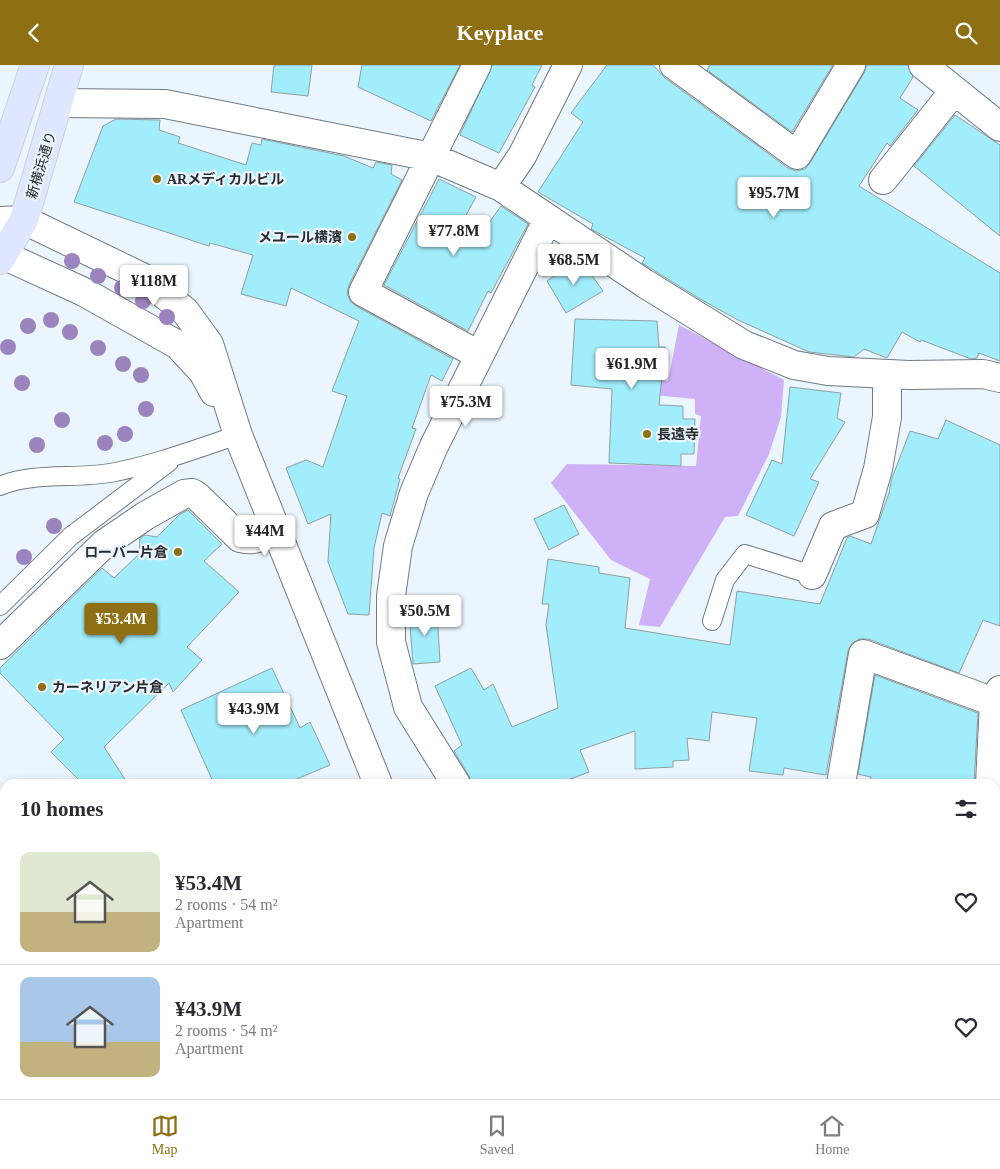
<!DOCTYPE html>
<html lang="en">
<head>
<meta charset="utf-8">
<style>
	:root { --surface:#fff; --page:#f2f2f3; --text:#2b2b33; --muted:#7c7c81; --line:#e1e1e2; --accent:#8f6f13 }
	body { margin:0; font-family:"Times New Roman","Noto Sans JP",serif; background:var(--page); color:var(--text); height:100vh; display:flex; flex-direction:column; font-size:19px; white-space:nowrap }
	* { box-sizing:border-box; margin:0 }
	p { font-size:16px; color:var(--muted) }
	.icon { flex:none; width:28px; height:28px; fill:none; stroke:currentColor; stroke-width:2; stroke-linecap:round; stroke-linejoin:round }
	.map { position:relative; flex:1; overflow:hidden }
	.panel { position:absolute; left:0px; top:714px; width:1000px; height:321px; display:flex; flex-direction:column; background:var(--surface); border-radius:15px 15px 0 0; box-shadow:0 2px 8px #0003 }
	.panel>* { flex:none }
	.price { position:absolute; translate:-50% -42px; padding:0 11px; border-radius:5px; background:#fff; color:#222; font-size:16px; line-height:32px; filter:drop-shadow(0 1px 2px #0008) }
	.price::after { content:''; position:absolute; left:50%; top:30px; width:15px; height:11px; margin-left:-8px; background:inherit; clip-path:polygon(0 0,100% 0,50% 100%) }
	.price.on { background:var(--accent); color:#fff }
	ul { padding:0; list-style:none }
	li { display:flex; align-items:center; gap:15px; height:125px; padding:0 20px }
	li+li { border-top:1px solid var(--line) }
	li span { display:grid; place-items:center; flex:none; width:140px; height:100px; border-radius:10px; color:#555 }
	li>.icon { margin-inline-start:auto }
	span .icon { width:60px; height:60px; fill:#fffc; stroke-width:1 }
	li b { font-size:21px }
	h2 { display:flex; justify-content:space-between; align-items:center; height:60px; padding:0 20px; font-size:21px }
	header { display:flex; justify-content:space-between; align-items:center; height:65px; padding:0 20px; background:var(--accent); color:#fff; font-size:22px; font-weight:700 }
	.tabs { display:flex; justify-content:space-around; align-items:center; height:70px; border-top:1px solid var(--line); background:var(--surface); font-size:14px; color:var(--muted) }
	.tabs a { display:grid; justify-items:center; gap:2px }
	.tabs .on { color:var(--accent) }
	.map>svg:first-child { display:block }
	.green { fill:#cfb1f7 }
	.building { fill:#a2edfc; stroke:#919fa1 }
	.lines { fill:none; stroke-linecap:round; stroke-linejoin:round }
	.lane-casing { stroke:#717a82; stroke-width:20 }
	.street-casing { stroke:#717a82; stroke-width:30 }
	.secondary-casing { stroke:#717a82; stroke-width:30 }
	.primary-casing { stroke:#d0d1d1; stroke-width:30 }
	.lane { stroke:#fff; stroke-width:18 }
	.street { stroke:#fff; stroke-width:28 }
	.secondary { stroke:#fff; stroke-width:28 }
	.primary { stroke:#dfe6ff; stroke-width:28 }
	.tree { fill:#9b83bd }
	.poi-dot { fill:#8f6f13; stroke:#eaf5fd; stroke-width:2 }
	.labels { text-anchor:middle; stroke-width:4.5; stroke-linejoin:round; paint-order:stroke }
	.street-label { font-size:14px; fill:#282c2f; stroke:#eaf5fd }
	.poi-label { font-size:14px; font-weight:bold; fill:#282c2f; stroke:#eaf5fd; text-anchor:start }
</style>
</head>
<body>
<header><svg class="icon" aria-label="back" viewBox="0 0 24 24"><path d="M15 5l-7 7 7 7"/></svg>Keyplace<svg class="icon" aria-label="search" viewBox="0 0 24 24"><circle cx="10" cy="10" r="6"/><path d="M15 15l6 6"/></svg></header>
<div class="map">
<svg width="1000" height="1034" viewBox="0 0 1000 1034">
	<rect width="100%" height="100%" fill="#eaf5fd"/>
	<!-- green -->
	<path class="green" d="M679,260L784,315L781,352L769,389L738,451L725,452L660,562L639,560L650,514L611,495L551,418L567,399L696,401L701,351L695,349V334L654,330L657,315L668,316Z"/>
	<!-- building -->
	<path class="building" d="M274,0H312L308,31L271,27Z
		M362,0H460L431,56L358,22Z
		M492,0H542L532,20L535,22L499,88L460,70Z
		M607,0H653L665,13L788,103L796,106L805,104L810,98L864,8L867,0H908L913,12L900,33L918,45L890,81L887,78L859,121L1000,208V296L979,288L977,293L971,294L921,275L920,277L902,267L887,293L864,284L854,292L809,287L738,255L700,234L642,198L645,193L591,164L593,159L538,127L583,57L571,48Z
		M710,0H833L792,67L707,5Z
		M955,50L1000,80V171L914,101Z
		M116,54L160,55L159,65L180,72L178,78L246,100L252,78L261,80L262,74L344,91L373,103L376,97L392,100L391,109L402,115L349,220L347,228L350,236L356,241L453,294L442,316L431,310L412,363L416,364L398,413L400,414L390,451L382,448L374,483L369,550L348,549L328,497L331,449L308,459L286,403L306,395L323,402L347,331L332,326L359,256L291,223L286,241L241,229L253,190L210,178L209,181L74,137L103,61Z
		M439,114L476,132L460,161L478,173L501,141L528,159L491,228L488,226L468,266L384,220Z
		M580,194L603,226L566,248L547,216Z
		M575,254L657,256L659,282H665L659,340L683,341V354H695L694,389H681V401L609,398L612,324L571,320Z
		M790,322L841,328L837,353L845,357L810,414L819,417L794,471L746,450L772,395L782,399Z
		M946,355L1000,380V561L983,555L959,608L868,574H860L852,578L848,586L826,710L784,703L783,710L749,706L757,653L712,647L709,676L687,673L689,695L673,696V702L635,704V666L580,685L589,707L557,719H472L469,711L454,686L462,680L435,621L471,603L484,625L493,619L512,662L558,643L546,560L549,539H542L548,494L599,502V508L630,513L625,563L730,580L737,526L820,539L847,473L850,471L871,479L889,428L892,413L910,366L938,374Z
		M564,440L579,469L549,485L534,454Z
		M188,445L222,479L204,496L239,527L187,582L202,595L173,627L169,618L104,682L128,719H83L51,687L64,674L0,608V603L102,503L114,513L139,489L140,473L145,470L157,472L180,449Z
		M437,546L440,597L413,599L409,548Z
		M272,603L300,663L310,657L330,700L285,719H214L181,645Z
		M875,610L978,648L974,719H870L871,712L858,709Z"/>
	<g class="lines">
		<defs>
			<path id="lane" d="M0,421C33,407 74,414 110,408C154,400 196,384 238,370
				M0,541L71,471L169,397
				M712,556L725,515L745,489L812,510"/>
			<path id="street" d="M477,0L363,227L479,290
				M674,0L797,90L851,0
				M923,0L1000,62
				M60,38L165,39L431,92L501,122L644,218L744,280L794,300L828,306L909,310L983,309L1000,313
				M883,115L954,26
				M501,122L522,91L568,0
				M812,510L833,461L865,449L878,404L887,352V309
				M0,580L104,479L145,451L184,429L192,428L198,432L240,473C255,477 264,471 277,463
				M456,719L408,642L391,577V531L398,481L414,428L434,381L548,154
				M841,719L863,589L994,637
				M990,719L994,637L1000,625
				M995,812L1000,849
				M0,856L5,862
				M995,922L1000,866
				M0,1011L5,1013
				M36,1030L44,1034
				M170,1030L174,1034
				M595,1030L596,1034
				M771,1030L772,1034
				M985,1034V1030"/>
			<path id="secondary" d="M0,156L24,155L142,212L185,246L209,279L238,370L378,719
				M0,186L3,190L84,227L178,280L203,307L214,327
				M501,1030L503,1034"/>
			<path id="primary" d="M0,103L35,0
				M0,195L24,155L69,0"/>
		</defs>
		<!-- lane casing -->
		<use href="#lane" class="lane-casing"/>
		<!-- street casing -->
		<use href="#street" class="street-casing"/>
		<!-- secondary casing -->
		<use href="#secondary" class="secondary-casing"/>
		<!-- primary casing -->
		<use href="#primary" class="primary-casing"/>
		<!-- lane -->
		<use href="#lane" class="lane"/>
		<!-- street -->
		<use href="#street" class="street"/>
		<!-- secondary -->
		<use href="#secondary" class="secondary"/>
		<!-- primary -->
		<use href="#primary" class="primary"/>
	</g>
	<!-- trees -->
	<g class="tree">
		<circle cx="72" cy="196" r="8"/>
		<circle cx="98" cy="211" r="8"/>
		<circle cx="122" cy="223" r="8"/>
		<circle cx="143" cy="236" r="8"/>
		<circle cx="167" cy="252" r="8"/>
		<circle cx="51" cy="255" r="8"/>
		<circle cx="28" cy="261" r="8"/>
		<circle cx="70" cy="267" r="8"/>
		<circle cx="8" cy="282" r="8"/>
		<circle cx="98" cy="283" r="8"/>
		<circle cx="123" cy="299" r="8"/>
		<circle cx="141" cy="310" r="8"/>
		<circle cx="22" cy="318" r="8"/>
		<circle cx="146" cy="344" r="8"/>
		<circle cx="62" cy="355" r="8"/>
		<circle cx="125" cy="369" r="8"/>
		<circle cx="105" cy="378" r="8"/>
		<circle cx="37" cy="380" r="8"/>
		<circle cx="54" cy="461" r="8"/>
		<circle cx="24" cy="492" r="8"/>
	</g>
	<!-- markers -->
	<g class="poi-dot">
		<circle cx="157" cy="114" r="5"/>
		<circle cx="352" cy="172" r="5"/>
		<circle cx="647" cy="369" r="5"/>
		<circle cx="178" cy="487" r="5"/>
		<circle cx="42" cy="622" r="5"/>
	</g>
	<g class="labels">
		<!-- street labels -->
		<g class="street-label">
			<text transform="translate(41 100) rotate(-73)" y="5">新横浜通り</text>
		</g>
		<!-- poi labels -->
		<g class="poi-label">
			<text x="167" y="119">ARメディカルビル</text>
			<text x="342" y="177" text-anchor="end">メユール横濱</text>
			<text x="657" y="374">長遠寺</text>
			<text x="168" y="492" text-anchor="end">ローバー片倉</text>
			<text x="52" y="627">カーネリアン片倉</text>
		</g>
	</g>
</svg>
<b class="price" style="left:774px;top:154px">¥95.7M</b>
<b class="price" style="left:454px;top:192px">¥77.8M</b>
<b class="price" style="left:574px;top:221px">¥68.5M</b>
<b class="price" style="left:154px;top:242px">¥118M</b>
<b class="price" style="left:632px;top:325px">¥61.9M</b>
<b class="price" style="left:466px;top:363px">¥75.3M</b>
<b class="price" style="left:265px;top:492px">¥44M</b>
<b class="price" style="left:425px;top:572px">¥50.5M</b>
<b class="price on" style="left:121px;top:580px">¥53.4M</b>
<b class="price" style="left:254px;top:670px">¥43.9M</b>
<section class="panel">
<h2>10 homes<svg class="icon" aria-label="filters" viewBox="0 0 24 24"><path d="M4 7h16M4 17h16"/><circle cx="9" cy="7" r="2"/><circle cx="15" cy="17" r="2"/></svg></h2>
<ul>
<li><span style="background:linear-gradient(#dfe7d0 60%,#c2b280 0)"><svg class="icon" aria-label="home" viewBox="0 0 24 24"><path d="M3 11l9-7 9 7M6 9v11h12V9"/></svg></span><div><b>¥53.4M</b><p>2 rooms · 54 m²</p><p>Apartment</p></div><svg class="icon" aria-label="heart" viewBox="0 0 24 24"><path d="M12 20l-8-8c-3-5 5-10 8-4 3-6 11-1 8 4z"/></svg></li>
<li><span style="background:linear-gradient(#a9c7e8 65%,#c2b280 0)"><svg class="icon" aria-label="home" viewBox="0 0 24 24"><path d="M3 11l9-7 9 7M6 9v11h12V9"/></svg></span><div><b>¥43.9M</b><p>2 rooms · 54 m²</p><p>Apartment</p></div><svg class="icon" aria-label="heart" viewBox="0 0 24 24"><path d="M12 20l-8-8c-3-5 5-10 8-4 3-6 11-1 8 4z"/></svg></li>
</ul>
</section>
</div>
<nav class="tabs">
<a class="on"><svg class="icon" aria-label="map" viewBox="0 0 24 24"><path d="M3 6l6-2 6 2 6-2v14l-6 2-6-2-6 2zM9 4v14M15 6v14"/></svg>Map</a>
<a><svg class="icon" aria-label="saved" viewBox="0 0 24 24"><path d="M7 4h10v16l-5-4-5 4z"/></svg>Saved</a>
<a><svg class="icon" aria-label="home" viewBox="0 0 24 24"><path d="M3 11l9-7 9 7M6 9v11h12V9"/></svg>Home</a>
</nav>
</body>
</html>
